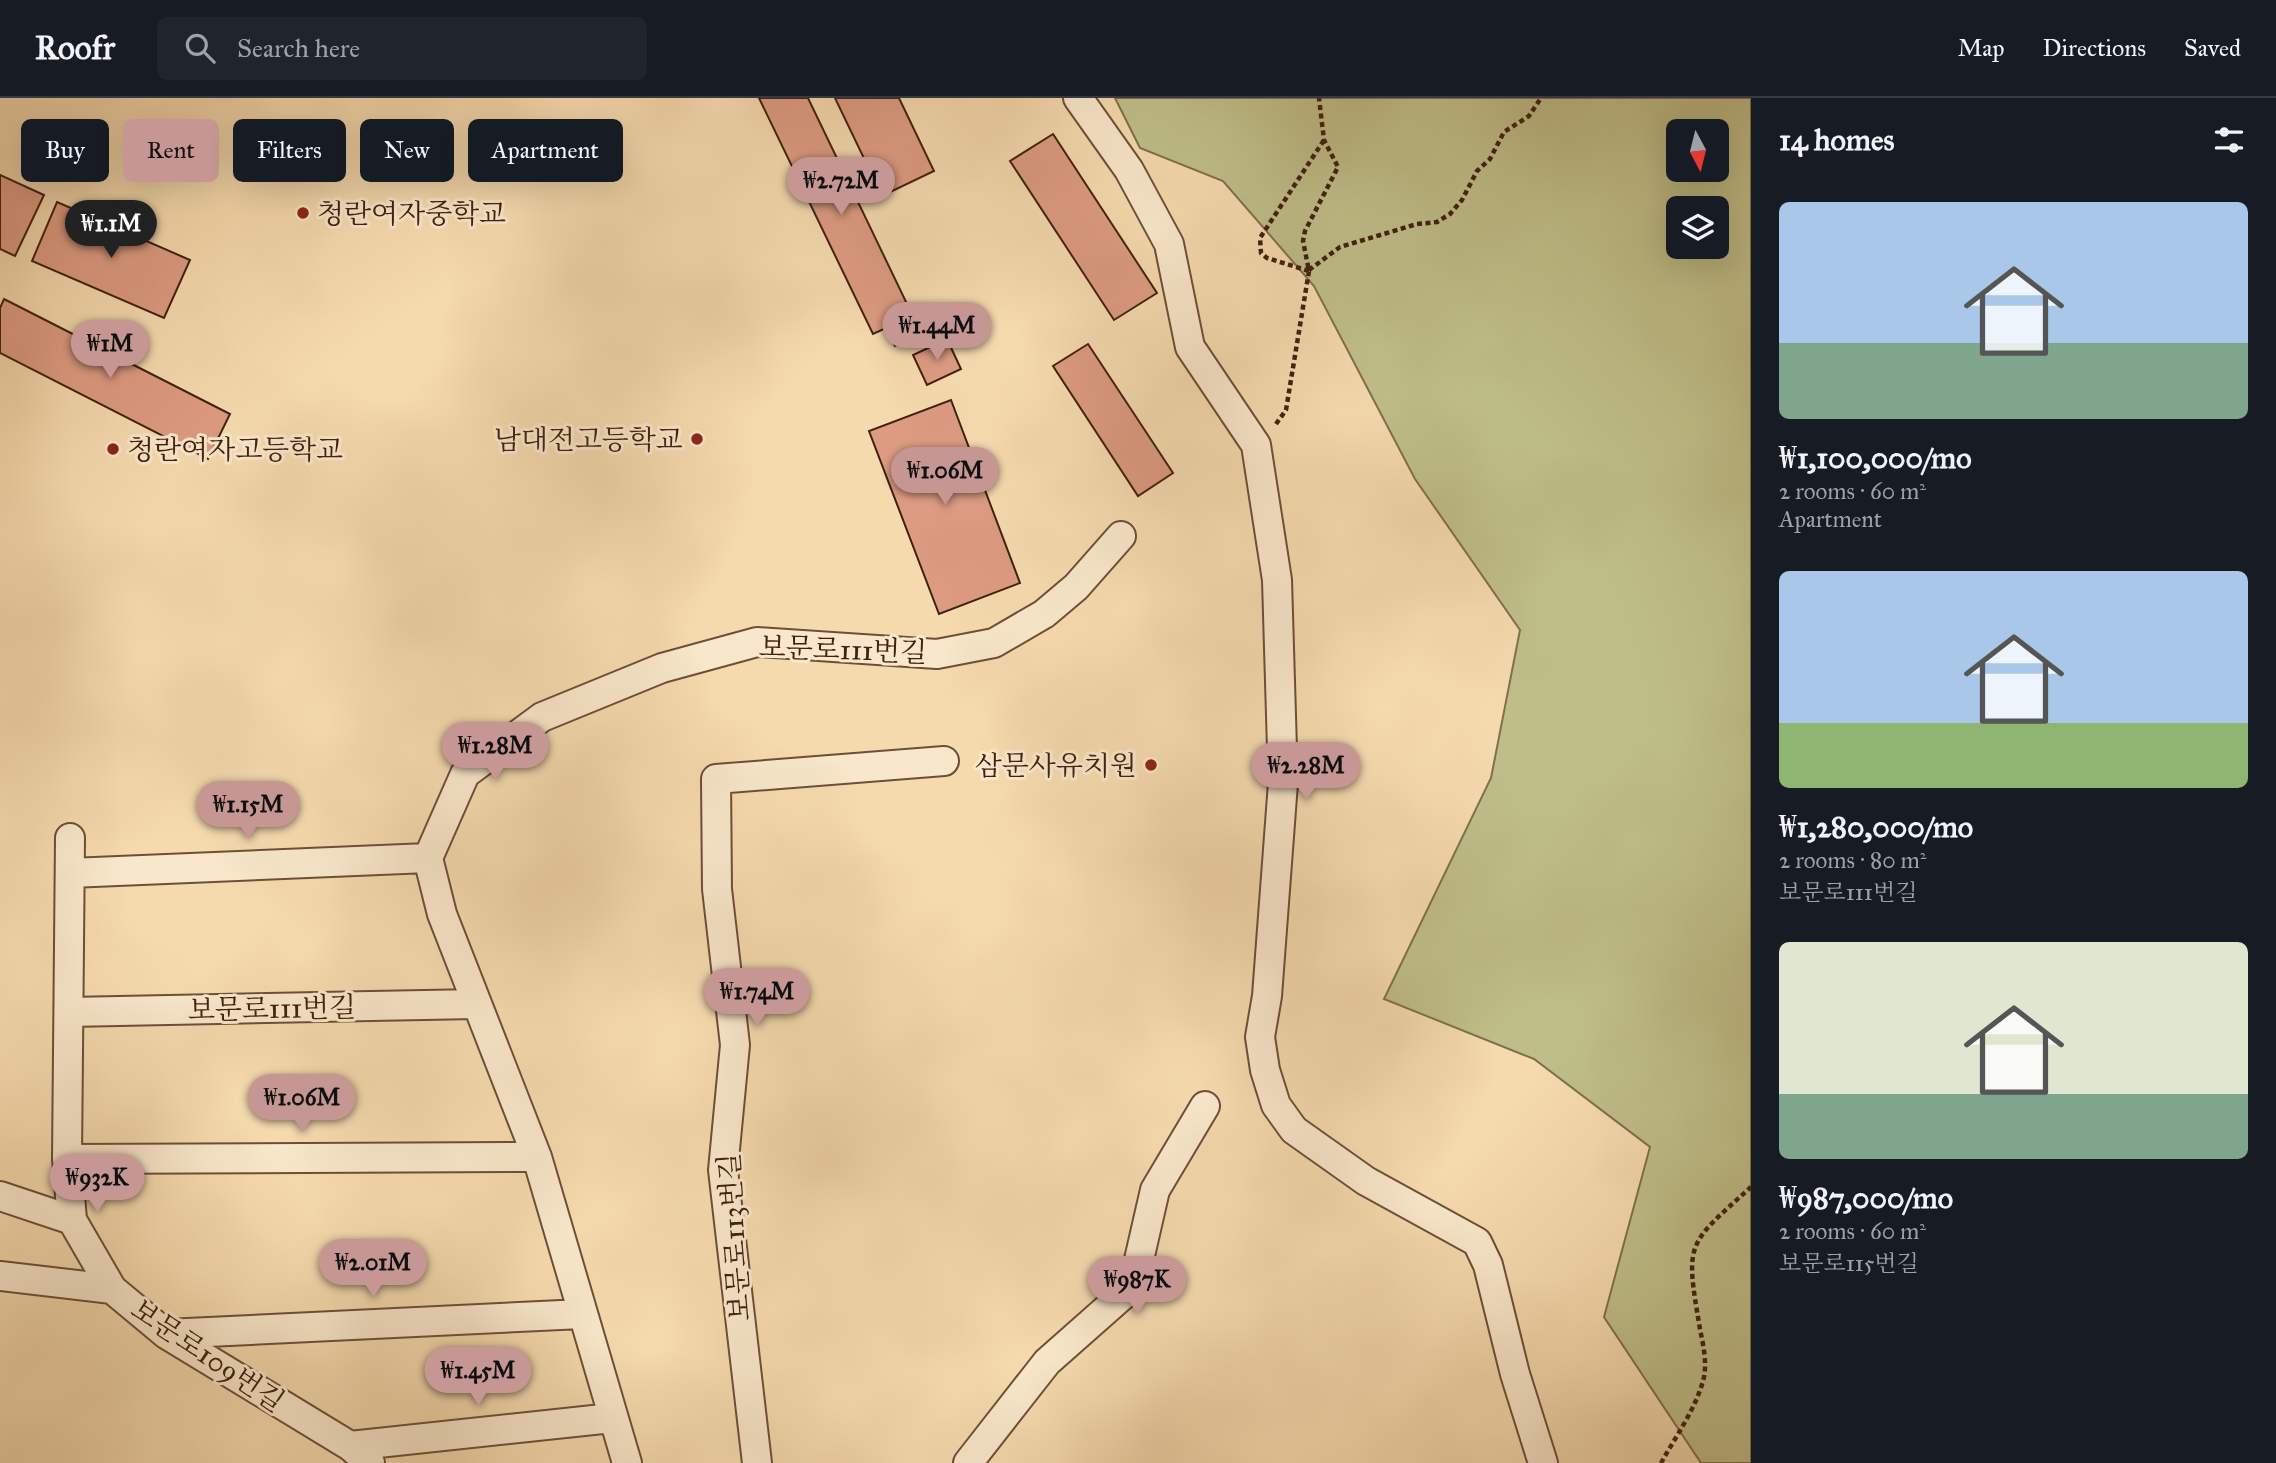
<!DOCTYPE html>
<html lang="en">
<head>
<meta charset="utf-8">
<style>
	:root { --surface:#171b24; --page:#20242c; --text:#f1f3f6; --muted:#9ea1a6; --line:#363941; --accent:#c59692 }
	body { margin:0; font-family:"IM FELL Great Primer","Noto Serif KR",serif; background:var(--page); color:var(--text); height:100vh; display:flex; flex-direction:column; font-size:26px; white-space:nowrap }
	* { box-sizing:border-box; margin:0 }
	p { font-size:23px; color:var(--muted) }
	.icon { flex:none; width:38px; height:38px; fill:none; stroke:currentColor; stroke-width:2; stroke-linecap:round; stroke-linejoin:round }
	.map { position:relative; flex:1; overflow:hidden }
	.panel { display:flex; flex-direction:column; background:var(--surface); width:525px }
	.panel>* { flex:none }
	.hud { position:absolute; left:21px; top:21px; width:665px; height:63px; display:flex; gap:14px }
	.needle { width:46px; rotate:173deg }
	.tools { position:absolute; left:1666px; top:21px; display:grid; gap:14px }
	.tools a { display:grid; place-items:center; width:63px; height:63px; border-radius:10px; background:var(--surface); box-shadow:0 7px 28px #0002; font-size:35px }
	.price { position:absolute; translate:-50% -60px; padding:0 16px; border-radius:24px; background:var(--accent); color:#111; font-size:23px; line-height:46px; filter:drop-shadow(0 2px 4px #0008) }
	.price::after { content:''; position:absolute; left:50%; top:42px; width:21px; height:16px; margin-left:-10px; background:inherit; clip-path:polygon(0 0,100% 0,50% 100%) }
	.price.active { background:#222; color:#fff }
	ul { padding:0; list-style:none }
	li { display:grid; align-content:center; gap:14px; height:371px; padding:0 28px }
	li span { display:grid; place-items:center; height:217px; border-radius:10px; color:#555 }
	li>.icon { margin-inline-start:auto }
	span .icon { width:126px; height:126px; fill:#fffc; stroke-width:1 }
	li b { font-size:30px }
	h2 { display:flex; justify-content:space-between; align-items:center; height:84px; padding:0 28px; font-size:30px }
	.tag { padding:0 24px; border-radius:10px; background:var(--surface); box-shadow:0 7px 28px #0002; font-size:24px; line-height:63px }
	.tag.active { background:var(--accent); color:#111 }
	header { display:flex; align-items:center; gap:42px; box-sizing:border-box; height:98px; padding:0 35px; background:var(--surface); border-bottom:2px solid var(--line) }
	header strong { font-size:33px }
	nav { display:flex; gap:38px; margin-inline-start:auto; font-size:24px }
	.search { width:490px; height:63px; background:var(--page); display:flex; align-items:center; gap:18px; box-sizing:border-box; padding:0 24px; border-radius:10px; color:var(--muted); font-size:26px }
	main { display:flex; flex:1; min-height:0 }
	.map>svg:first-child { display:block }
	.green { fill:#bfbe89; stroke:#80704c; stroke-width:2; fill-rule:evenodd }
	.building { fill:#dd9b82; stroke:#40210f; stroke-width:2 }
	.lines { fill:none; stroke-linecap:round; stroke-linejoin:round }
	.street-casing { stroke:#6d4f37; stroke-width:32 }
	.path { stroke:#40210f; stroke-width:4.5; stroke-dasharray:5 3.5; stroke-linecap:butt }
	.street { stroke:#f8e7ca; stroke-width:28 }
	.poi-dot { fill:#8f2418; stroke:#f8e7ca; stroke-width:2.5 }
	.labels { text-anchor:middle; stroke-width:6; stroke-linejoin:round; paint-order:stroke }
	.poi-label { font-size:28px; fill:#40210f; stroke:#f8e7ca; text-anchor:start }
	.street-label { font-size:28px; fill:#40210f; stroke:#f8e7ca }
</style>
</head>
<body>
<header>
<strong>Roofr</strong>
<div class="search"><svg class="icon" aria-label="search" viewBox="0 0 24 24"><circle cx="10" cy="10" r="6"/><path d="M15 15l6 6"/></svg>Search here</div>
<nav><a>Map</a><a>Directions</a><a>Saved</a></nav>
</header>
<main>
<div class="map">
<svg width="1751" height="1365" viewBox="0 0 1751 1365">
	<rect width="100%" height="100%" fill="#f5daae"/>
	<filter id="stains"><feTurbulence type="fractalNoise" baseFrequency=".00286" numOctaves="4"/><feColorMatrix values="0 0 0 0 .2 0 0 0 0 .09 0 0 0 0 .02 0 0 0 .5 -.17"/></filter>
	<radialGradient id="worn" r=".72"><stop offset=".6" stop-color="#630" stop-opacity="0"/><stop offset="1" stop-color="#630" stop-opacity=".3"/></radialGradient>
	<!-- green -->
	<path class="green" d="M1115,0H1751V1365H1701L1604,1219L1650,1049L1534,961L1384,901L1491,680L1520,532L1415,381L1314,188L1223,83L1140,50ZM1678,33H1717V72H1678ZM1678,110H1717V149H1678Z"/>
	<!-- building -->
	<path class="building" d="M759,0H808L921,235L895,248L886,230L873,236Z
		M835,0H899L934,73L882,98Z
		M1053,36L1157,195L1114,222L1010,63Z
		M0,77L44,97L15,158L0,151Z
		M57,104L190,162L164,220L32,163Z
		M4,201L230,316L208,361L0,255V210Z
		M947,241L961,271L927,287L913,257Z
		M1088,246L1173,375L1138,398L1053,268Z
		M951,302L1020,485L939,516L869,333Z"/>
	<g class="lines">
		<defs>
			<path id="street" d="M1078,0L1129,72L1169,146L1190,249L1256,347L1277,482L1283,685L1267,898L1260,939L1265,972L1276,1007L1294,1032L1366,1083L1477,1144L1488,1167L1515,1276L1543,1365
				M70,740L67,1061L72,1122L112,1191L166,1236L350,1348L370,1365
				M70,775L428,760
				M69,914L476,906
				M67,1061L537,1059
				M0,1098L72,1122
				M0,1178L112,1191
				M166,1236L582,1216
				M350,1348L612,1320
				M627,1365L537,1059L442,816L428,760L465,676L542,619L662,570L757,544L937,556L994,545L1044,516L1076,489L1121,438
				M757,1365L723,1072L735,947L717,791L716,681L944,663
				M968,1365L1047,1264L1133,1188L1155,1092L1205,1008"/>
		</defs>
		<!-- street casing -->
		<use href="#street" class="street-casing"/>
		<!-- path -->
		<path class="path" d="M1309,172L1340,149L1417,126L1437,124L1450,116L1462,102L1477,73L1490,61L1504,34L1529,18L1541,0
			M1309,173L1267,160L1261,155L1260,140L1324,42
			M1276,326L1286,312L1309,173L1303,143L1305,133L1338,69L1324,42L1319,0
			M1661,1365C1676,1338 1697,1309 1704,1279C1707,1263 1703,1246 1700,1231C1685,1143 1686,1148 1751,1089"/>
		<!-- street -->
		<use href="#street" class="street"/>
	</g>
	<!-- markers -->
	<g class="poi-dot">
		<circle cx="303" cy="115" r="7"/>
		<circle cx="697" cy="341" r="7"/>
		<circle cx="113" cy="351" r="7"/>
		<circle cx="1151" cy="667" r="7"/>
	</g>
	<g class="labels">
		<!-- poi labels -->
		<g class="poi-label">
			<text x="317" y="125">청란여자중학교</text>
			<text x="683" y="351" text-anchor="end">남대전고등학교</text>
			<text x="127" y="361">청란여자고등학교</text>
			<text x="1137" y="677" text-anchor="end">삼문사유치원</text>
		</g>
		<!-- street labels -->
		<g class="street-label">
			<text transform="translate(843 551) rotate(2)" y="10">보문로111번길</text>
			<text transform="translate(272 910) rotate(-1)" y="10">보문로111번길</text>
			<text transform="translate(734 1139) rotate(-94)" y="10">보문로113번길</text>
			<text transform="translate(208 1257) rotate(34)" y="10">보문로109번길</text>
		</g>
	</g>
	<rect width="100%" height="100%" filter="url(#stains)"/>
	<rect width="100%" height="100%" fill="url(#worn)"/>
</svg>
<div class="tools">
<a><svg class="needle" viewBox="-14 -14 28 28"><path d="M0-13l5 13h-10z" fill="#e53935"/><path d="M0 13l5-13h-10z" fill="#9ea1a6"/></svg></a>
<a><svg class="icon" aria-label="layers" viewBox="0 0 24 24"><path d="M12 4l9 5-9 5-9-5zM3 14l9 5 9-5"/></svg></a>
</div>
<b class="price" style="left:841px;top:119px">₩2.72M</b>
<b class="price active" style="left:111px;top:162px">₩1.1M</b>
<b class="price" style="left:937px;top:264px">₩1.44M</b>
<b class="price" style="left:110px;top:282px">₩1M</b>
<b class="price" style="left:945px;top:409px">₩1.06M</b>
<b class="price" style="left:495px;top:684px">₩1.28M</b>
<b class="price" style="left:1306px;top:704px">₩2.28M</b>
<b class="price" style="left:248px;top:743px">₩1.15M</b>
<b class="price" style="left:757px;top:930px">₩1.74M</b>
<b class="price" style="left:302px;top:1036px">₩1.06M</b>
<b class="price" style="left:97px;top:1116px">₩932K</b>
<b class="price" style="left:373px;top:1201px">₩2.01M</b>
<b class="price" style="left:1137px;top:1218px">₩987K</b>
<b class="price" style="left:478px;top:1309px">₩1.45M</b>
<div class="hud">
<a class="tag">Buy</a>
<a class="tag active">Rent</a>
<a class="tag">Filters</a>
<a class="tag">New</a>
<a class="tag">Apartment</a>
</div>
</div>
<section class="panel">
<h2>14 homes<svg class="icon" aria-label="filters" viewBox="0 0 24 24"><path d="M4 7h16M4 17h16"/><circle cx="9" cy="7" r="2"/><circle cx="15" cy="17" r="2"/></svg></h2>
<ul>
<li><span style="background:linear-gradient(#a9c7e8 65%,#7fa58c 0)"><svg class="icon" aria-label="home" viewBox="0 0 24 24"><path d="M3 11l9-7 9 7M6 9v11h12V9"/></svg></span><div><b>₩1,100,000/mo</b><p>2 rooms · 60 m²</p><p>Apartment</p></div></li>
<li><span style="background:linear-gradient(#a9c7e8 70%,#8fb573 0)"><svg class="icon" aria-label="home" viewBox="0 0 24 24"><path d="M3 11l9-7 9 7M6 9v11h12V9"/></svg></span><div><b>₩1,280,000/mo</b><p>2 rooms · 80 m²</p><p>보문로111번길</p></div></li>
<li><span style="background:linear-gradient(#dfe7d0 70%,#7fa58c 0)"><svg class="icon" aria-label="home" viewBox="0 0 24 24"><path d="M3 11l9-7 9 7M6 9v11h12V9"/></svg></span><div><b>₩987,000/mo</b><p>2 rooms · 60 m²</p><p>보문로115번길</p></div></li>
</ul>
</section>
</main>
</body>
</html>
